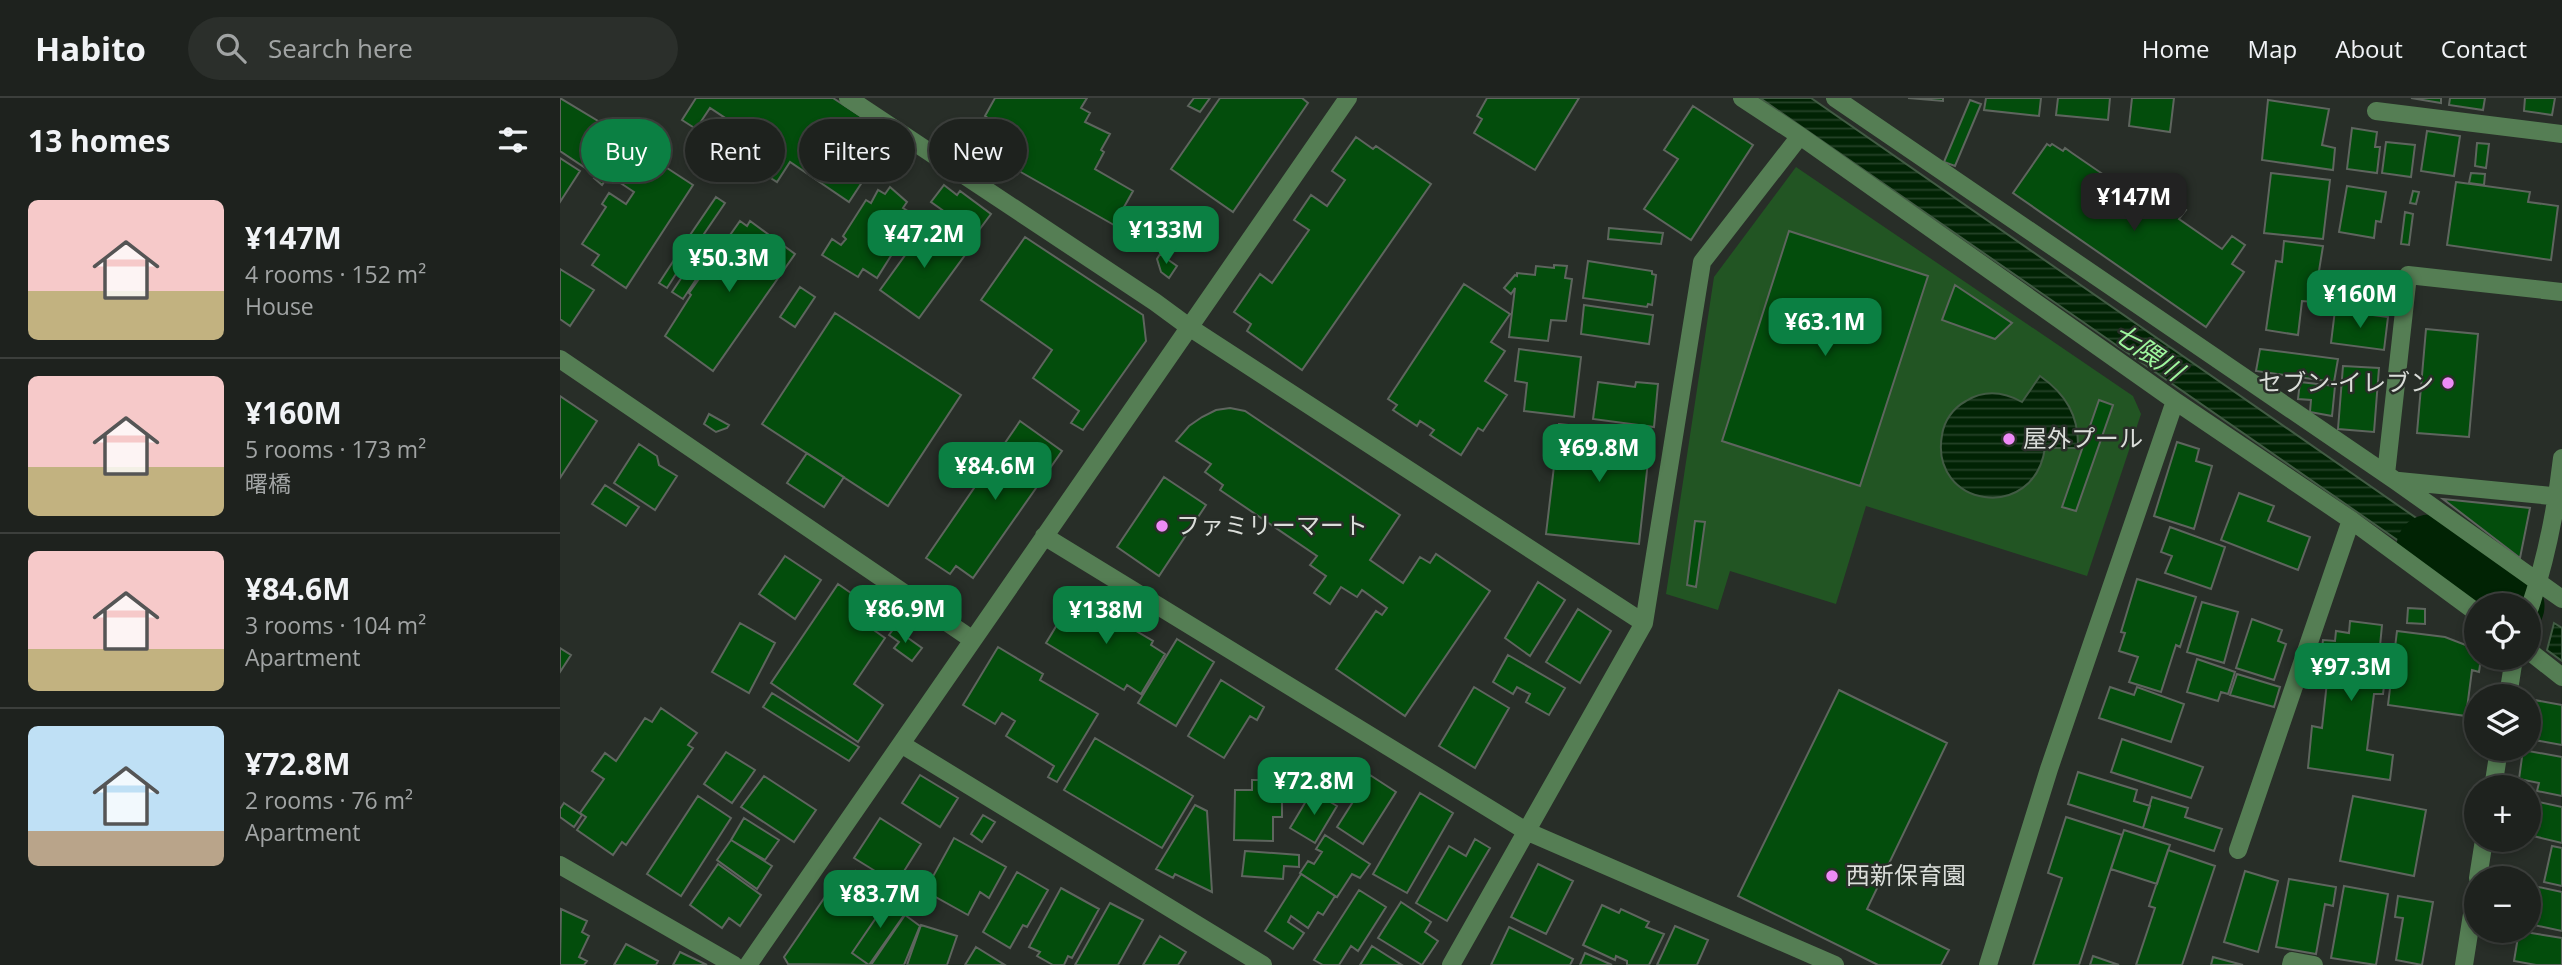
<!DOCTYPE html>
<html lang="en">
<head>
<meta charset="utf-8">
<style>
	:root { --surface:#1e221e; --page:#2b2f2b; --text:#f1f3f6; --muted:#a1a4a4; --line:#3c3f3c; --accent:#0b8043 }
	body { margin:0; font-family:"Open Sans","Noto Sans JP",sans-serif; background:var(--page); color:var(--text); height:100vh; display:flex; flex-direction:column; font-size:26px; white-space:nowrap }
	* { box-sizing:border-box; margin:0 }
	p { font-size:23px; color:var(--muted) }
	.icon { flex:none; width:38px; height:38px; fill:none; stroke:currentColor; stroke-width:2; stroke-linecap:round; stroke-linejoin:round }
	.map { position:relative; flex:1; overflow:hidden }
	.drawer { display:flex; flex-direction:column; background:var(--surface); width:560px }
	.drawer>* { flex:none }
	.banner { position:absolute; left:21px; top:21px; width:665px; height:63px; display:flex; gap:14px }
	.buttons { position:absolute; left:1904px; top:495px; display:grid; gap:14px }
	.buttons a { display:grid; place-items:center; width:77px; height:77px; border-radius:50%; background:var(--surface); box-shadow:0 4px 10px #0003,0 0 0 2px var(--line); font-size:35px }
	.price { position:absolute; translate:-50% -60px; padding:0 16px; border-radius:14px; background:var(--accent); color:#fff; font-size:23px; line-height:46px; filter:drop-shadow(0 2px 4px #0008) }
	.price::after { content:''; position:absolute; left:50%; top:42px; width:21px; height:16px; margin-left:-10px; background:inherit; clip-path:polygon(0 0,100% 0,50% 100%) }
	.price.current { background:#222; color:#fff }
	ul { padding:0; list-style:none }
	li { display:flex; align-items:center; gap:21px; height:175px; padding:0 28px }
	li+li { border-top:2px solid var(--line) }
	li span { display:grid; place-items:center; flex:none; width:196px; height:140px; border-radius:10px; color:#555 }
	li>.icon { margin-inline-start:auto }
	span .icon { width:84px; height:84px; fill:#fffc; stroke-width:1 }
	li b { font-size:30px }
	h2 { display:flex; justify-content:space-between; align-items:center; height:84px; padding:0 28px; font-size:30px }
	.chip { padding:0 24px; border-radius:32px; background:var(--surface); box-shadow:0 4px 10px #0003,0 0 0 2px var(--line); font-size:24px; line-height:63px }
	.chip.current { background:var(--accent); color:#fff }
	header { display:flex; align-items:center; gap:42px; box-sizing:border-box; height:98px; padding:0 35px; background:var(--surface); border-bottom:2px solid var(--line) }
	header strong { font-size:33px }
	nav { display:flex; gap:38px; margin-inline-start:auto; font-size:24px }
	.search { width:490px; height:63px; background:var(--page); display:flex; align-items:center; gap:18px; box-sizing:border-box; padding:0 24px; border-radius:38px; color:var(--muted); font-size:26px }
	main { display:flex; flex:1; min-height:0 }
	.map>svg:first-child { display:block }
	.grass { fill:#225523 }
	.water { fill:url(#water-rules); stroke:#425b44; stroke-width:2 }
	.lines { fill:none; stroke-linecap:round; stroke-linejoin:round }
	.river { stroke:#012304; stroke-width:65 }
	.building { fill:#034d0c; stroke:#5e655e; stroke-width:2 }
	.minor { stroke:#557e54; stroke-width:18 }
	.poi-dot { fill:#ee8bf7; stroke:#282e28; stroke-width:2.5 }
	.labels { text-anchor:middle; stroke-width:5; stroke-linejoin:round; paint-order:stroke }
	.poi-label { font-size:24px; fill:#dbdeda; stroke:#282e28; text-anchor:start }
	.water-label { font-size:26px; font-style:italic; fill:#9ef69d; stroke:#282e28 }
</style>
</head>
<body>
<header>
<strong>Habito</strong>
<div class="search"><svg class="icon" aria-label="search" viewBox="0 0 24 24"><circle cx="10" cy="10" r="6"/><path d="M15 15l6 6"/></svg>Search here</div>
<nav><a>Home</a><a>Map</a><a>About</a><a>Contact</a></nav>
</header>
<main>
<section class="drawer">
<h2>13 homes<svg class="icon" aria-label="filters" viewBox="0 0 24 24"><path d="M4 7h16M4 17h16"/><circle cx="9" cy="7" r="2"/><circle cx="15" cy="17" r="2"/></svg></h2>
<ul>
<li><span style="background:linear-gradient(#f6c9c9 65%,#c2b280 0)"><svg class="icon" aria-label="home" viewBox="0 0 24 24"><path d="M3 11l9-7 9 7M6 9v11h12V9"/></svg></span><div><b>¥147M</b><p>4 rooms · 152 m²</p><p>House</p></div></li>
<li><span style="background:linear-gradient(#f6c9c9 65%,#c2b280 0)"><svg class="icon" aria-label="home" viewBox="0 0 24 24"><path d="M3 11l9-7 9 7M6 9v11h12V9"/></svg></span><div><b>¥160M</b><p>5 rooms · 173 m²</p><p>曙橋</p></div></li>
<li><span style="background:linear-gradient(#f6c9c9 70%,#c2b280 0)"><svg class="icon" aria-label="home" viewBox="0 0 24 24"><path d="M3 11l9-7 9 7M6 9v11h12V9"/></svg></span><div><b>¥84.6M</b><p>3 rooms · 104 m²</p><p>Apartment</p></div></li>
<li><span style="background:linear-gradient(#bfe0f5 75%,#b9a48a 0)"><svg class="icon" aria-label="home" viewBox="0 0 24 24"><path d="M3 11l9-7 9 7M6 9v11h12V9"/></svg></span><div><b>¥72.8M</b><p>2 rooms · 76 m²</p><p>Apartment</p></div></li>
</ul>
</section>
<div class="map">
<svg width="2002" height="867" viewBox="0 0 2002 867">
	<defs>
		<pattern id="water-rules" width="6" height="5" patternUnits="userSpaceOnUse" patternTransform="scale(1.75)"><rect width="6" height="5" fill="#012304"/><path d="M0 2.5h6" fill="none" stroke="#254228"/></pattern>
	</defs>
	<rect width="100%" height="100%" fill="#282e28"/>
	<!-- grass -->
	<path class="grass" d="M1236,69L1573,298L1581,316L1527,478L1306,408L1276,506L1170,473L1158,512L1106,496L1154,179Z"/>
	<!-- water -->
	<path class="water" d="M1200,0H1251L1950,485L1937,507H1931Z
		M1480,278C1506,296 1519,318 1518,350H1485C1474,426 1369,409 1382,337C1384,323 1393,310 1406,303C1424,292 1444,294 1462,304Z
		M1994,525L2002,530V563L1987,552Z"/>
	<g class="lines">
		<!-- river -->
		<path class="river" d="M1869,449L1952,508"/>
	</g>
	<!-- building -->
	<path class="building" d="M0,0L53,32L27,71L0,53Z
		M136,0H273L329,37L322,49L324,51L289,104L230,64L217,84L206,77L220,56L150,10L136,31L122,22Z
		M435,0H527L521,10L530,15L525,24L550,36L541,52L544,54L535,71L573,93L554,127L459,73L463,67L416,41L428,20L425,18Z
		M634,0H650L640,14L628,8Z
		M660,0H742L748,5L673,114L611,71Z
		M927,0H1019L975,72L914,35L922,21L917,18Z
		M1348,0H1383V3Z
		M1426,0H1481L1479,18L1424,12Z
		M1498,0H1550L1548,22L1496,17Z
		M1572,0H1614L1610,34L1569,28Z
		M1851,0H1881V5Z
		M1890,0H1925L1923,12L1889,7Z
		M1965,0H1995L1992,17L1964,13Z
		M1410,2L1421,6L1395,68L1384,64Z
		M1708,2L1769,11L1762,47L1775,50L1773,72L1702,62Z
		M1133,8L1193,47L1131,142L1084,111L1118,61L1104,52Z
		M1792,30L1817,34L1815,49H1820L1817,75L1787,71Z
		M1867,33L1900,38L1894,78L1861,73Z
		M63,39L72,44L42,87L34,80Z
		M796,39L813,51L816,48L871,86L742,272L687,233L691,226L674,214L700,176L712,185L749,132L734,122L751,97L767,108L785,82L772,73Z
		M1826,44L1855,47L1851,79L1822,75Z
		M1917,45L1929,46L1926,70L1915,68Z
		M1487,46L1490,48L1492,46L1503,53L1505,50L1512,55L1595,112L1608,95L1620,104L1618,107L1626,112L1619,121L1662,151L1672,138L1685,147L1672,166L1684,174L1646,229L1453,95Z
		M72,51L76,53L78,51L133,87L66,190L32,167L39,157L22,146L46,109L42,106L49,95L66,106L74,94L56,82L59,78L55,75Z
		M0,60L20,73L0,104Z
		M1711,75L1770,82L1763,141L1704,135Z
		M1911,75L1925,76L1924,87L1909,85Z
		M1896,84L1970,94L1968,104L1998,108L1991,162L1887,147Z
		M384,87L397,97L400,93L431,116L413,140L406,135L409,131L371,104Z
		M1787,88L1826,94L1821,124L1816,123L1814,140L1779,134Z
		M330,89L347,104L343,110L356,118L317,180L303,171L298,179L262,157L272,141L281,147L286,141L283,138L306,102L311,105L318,92L325,96Z
		M1853,93L1859,94L1856,106L1850,105Z
		M156,99L165,105L135,149L126,143Z
		M1845,114L1853,116L1849,147L1841,146Z
		M180,123L187,128L190,123L235,156L153,273L105,238L131,197L129,195Z
		M369,124L408,153L359,220L320,192Z
		M1049,130L1103,135L1101,146L1048,141Z
		M1229,133L1368,178L1300,388L1162,343Z
		M465,139L583,217L586,243L523,332L511,325L519,313L473,280L492,252L421,202Z
		M1724,143L1763,148L1754,204L1742,203L1738,237L1706,232L1716,163L1722,164Z
		M600,156L617,168L609,180L601,174L597,161Z
		M136,158L147,165L123,201L112,194Z
		M116,159L123,165L107,190L99,185Z
		M1028,163L1092,173V176L1096,177L1092,207L1088,206L1087,209L1023,200Z
		M994,167L1007,168L1005,180L1012,181L1006,223L991,222L988,243L949,239L955,190L951,196L944,190L955,177L957,178V175L975,177L976,168L994,170Z
		M0,171L34,192L10,228L0,221Z
		M904,186L950,216L931,244L945,253L925,283L947,297L923,333L918,330L901,357L870,337L874,332L860,323L857,328L833,312L837,307L828,301Z
		M1395,187L1452,225L1435,241L1382,222Z
		M240,189L255,199L235,229L220,219Z
		M1024,207L1093,217L1089,246L1021,236Z
		M1775,212L1828,219L1824,252L1771,245Z
		M275,215L401,297L328,408L202,326Z
		M1866,231L1918,236L1909,339L1857,335Z
		M959,251L1021,259L1014,319L964,313L967,285L955,283Z
		M1700,251L1778,261L1774,284L1696,273Z
		M1783,268L1819,270L1814,334L1778,331Z
		M1038,284L1075,289L1076,284L1098,286L1094,329L1033,321Z
		M1740,284L1775,288L1772,318L1750,314L1751,302L1738,301Z
		M0,298L37,323L0,380Z
		M1539,302L1553,307L1516,413L1502,409Z
		M670,310L685,313L840,417L810,462L843,485L860,459L870,465L876,456L930,493L845,618L776,571L816,513L822,517L827,510L802,492L797,499L781,489L770,506L754,495L766,478L750,467L757,458L660,392L663,387L645,374L651,366L616,343L629,328L642,319L656,312Z
		M149,316L169,327L167,330L156,334L144,326Z
		M460,323L502,353L413,480L396,468L390,476L366,460Z
		M999,326L1091,336L1079,446L986,436Z
		M1617,344L1639,351L1636,363L1652,368L1634,431L1594,418Z
		M79,346L97,358L99,367L117,378L95,412L54,385Z
		M247,355L284,379L264,409L227,385Z
		M604,379L646,407L599,478L557,449Z
		M45,387L79,409L66,428L32,406Z
		M1679,395L1714,408L1708,423L1750,439L1738,472L1661,442Z
		M1883,401L1970,410L1960,460Z
		M1135,423L1145,424L1136,489L1127,487Z
		M1610,429L1665,449L1651,491L1605,475L1612,458L1601,454Z
		M225,458L261,482L235,521L199,496Z
		M1577,481L1636,499L1620,549L1616,547L1601,594L1569,584L1578,559L1559,553L1565,535L1561,534Z
		M978,484L1005,502L970,558L945,540Z
		M278,486L314,511L304,525L325,540L294,586L323,607L298,644L211,585Z
		M515,497L593,543L591,547L605,556L581,596L567,587L564,592L486,545Z
		M1642,504L1678,514L1664,565L1627,554Z
		M1848,510L1865,511V526L1847,525Z
		M1018,511L1051,533L1020,585L986,564Z
		M1692,521L1722,532L1718,543L1726,546L1714,582L1676,570Z
		M1790,523L1822,527L1820,548H1829L1823,596H1814L1807,652L1833,657L1830,682L1748,670L1752,628L1762,630L1767,584L1758,582L1763,542L1775,543L1776,533L1789,535Z
		M180,525L215,545L189,595L152,574Z
		M334,530L362,550L352,563L334,550L339,544L329,537Z
		M1837,533L1885,539L1916,551V560H1921L1919,574L1912,572L1906,618L1828,607Z
		M617,541L654,564L616,628L578,605Z
		M438,549L483,576L480,582L538,616L497,684L488,679L494,668L446,638L455,623L442,615L435,626L403,607Z
		M0,550L11,557L0,574Z
		M948,557L1005,590L989,617L966,604L970,596L957,589L953,596L933,584Z
		M1637,561L1675,574L1668,596L1661,594L1658,603L1627,594Z
		M1677,576L1720,589L1714,609L1670,597Z
		M661,582L704,609L697,622L690,618L664,660L628,638Z
		M914,589L949,610L915,670L879,648Z
		M1550,589L1574,597L1577,589L1624,606L1611,644L1539,620Z
		M1279,592L1387,645L1307,811L1389,852L1381,867H1318L1178,798Z
		M212,595L299,649L289,663L203,609Z
		M1969,601L2002,607V647L1969,641Z
		M101,610L137,635L128,647L133,650L66,747L62,744L53,757L17,732L26,719L20,715L44,681L32,673L45,655L56,663L85,620L92,624Z
		M535,640L633,698L602,750L504,692Z
		M1562,641L1643,669L1631,700L1551,674Z
		M1963,652L2002,659V698L1977,693L1979,685L1959,681Z
		M166,654L195,672L172,705L144,686Z
		M1518,674L1577,692L1574,703L1590,708L1583,730L1508,706Z
		M360,677L398,700L380,729L342,705Z
		M810,677L836,694L803,746L777,729Z
		M204,678L256,712L234,744L181,709Z
		M692,682H727V702H722V719H713V743L674,742L675,692H692Z
		M752,693L777,708L755,745L730,730Z
		M860,695L893,715L847,795L813,776Z
		M138,698L171,720L121,798L87,776Z
		M1793,698L1866,712L1854,778L1780,763Z
		M1592,699L1628,710L1625,719L1662,731L1654,753L1583,730Z
		M1969,702L2002,709V745L1969,737Z
		M4,705L22,717L14,729L0,719V711Z
		M635,707L647,713L652,794L615,776L613,780L596,771Z
		M423,717L435,724L422,744L411,736Z
		M1506,719L1562,737L1519,867H1473L1502,780L1488,775Z
		M184,720L219,742L205,762L171,742Z
		M320,720L361,746L336,786L294,760Z
		M1564,732L1610,747L1597,786L1551,771Z
		M765,737L810,766L800,780L792,776L777,799L740,775L748,763L754,766L762,754L756,751Z
		M394,740L446,769L429,800L420,794L408,817L365,793Z
		M915,741L930,750L887,823L856,805L889,748L906,758Z
		M171,742L212,768L197,791L157,762Z
		M1992,748L2002,750V788L1984,784Z
		M1608,752L1655,768L1622,867H1576L1595,810L1589,808Z
		M685,753L739,757V769L724,768L723,781L682,778Z
		M158,766L201,797L180,828L169,820L162,830L130,807Z
		M978,766L1013,783L986,836L951,819Z
		M296,773L331,798L292,855L309,867L228,866L224,859L282,774L291,780Z
		M1685,773L1718,783L1698,854L1664,844Z
		M457,774L488,792L467,829L463,827L450,850L423,834Z
		M741,776L775,798L763,817L758,814L748,830L731,818L728,824L744,835L733,851L705,833Z
		M1729,781L1776,789L1773,808L1765,806L1756,856L1716,849Z
		M1969,787L2002,794V833L1969,826Z
		M1784,788L1828,796L1816,867L1771,860Z
		M501,790L539,811L512,860L508,858L504,867H493L477,858L480,854L469,849Z
		M799,792L826,809L798,853L791,848L779,867H763L754,862Z
		M331,798L349,810L309,867L292,855Z
		M1838,798L1873,804L1862,867L1836,862L1843,820L1835,819Z
		M841,804L871,824L865,834L878,843L862,867L818,840Z
		M550,805L583,822L558,867H515Z
		M1042,807L1059,815L1061,811L1089,824L1086,829L1104,836L1089,867H1067V863L1056,858L1055,862L1023,847Z
		M1,811L27,823L22,834L29,838L19,859L27,863L24,867H0Z
		M345,817L360,828L344,867H311Z
		M361,827L397,838L387,867H347Z
		M1115,828L1148,842L1137,867H1097Z
		M949,829L1013,861L1010,867H931Z
		M1959,833L2002,840V867H1976L1954,863Z
		M600,838L626,854L618,867H583Z
		M66,846L98,863L96,867H54Z
		M812,848L842,867H800Z
		M416,849L445,867H405Z
		M120,854L147,867H113Z
		M1025,855L1052,867H1020Z
		M1533,858L1559,867H1530Z
		M1653,859L1683,867H1651Z"/>
	<g class="lines">
		<!-- minor -->
		<path class="minor" d="M288,0L595,204L629,229L1084,525
			M1182,0L1240,38L1615,303L1791,422L1916,514
			M1275,0L1836,383L2002,501
			M1816,13L2002,36
			M0,261L413,542
			M1826,376L1848,177L2002,194
			M1839,383L2002,399
			M484,438L966,733L1275,867
			M1969,512C1986,463 1996,412 2002,360
			M1969,553L2002,579
			M1948,598L1954,560
			M341,646L703,867
			M1933,690L1939,651
			M1678,752L1791,422
			M0,767L174,867
			M1918,780L1924,742
			M188,867L788,0
			M891,867L1084,525L1142,164L1240,38
			M1428,867L1489,671L1615,303
			M1731,867L1732,863L1754,867
			M1904,867L1916,791"/>
	</g>
	<!-- markers -->
	<g class="poi-dot">
		<circle cx="1888" cy="285" r="7"/>
		<circle cx="1449" cy="341" r="7"/>
		<circle cx="602" cy="428" r="7"/>
		<circle cx="1272" cy="778" r="7"/>
	</g>
	<g class="labels">
		<!-- poi labels -->
		<g class="poi-label">
			<text x="1874" y="293" text-anchor="end">セブン-イレブン</text>
			<text x="1463" y="349">屋外プール</text>
			<text x="616" y="436">ファミリーマート</text>
			<text x="1286" y="786">西新保育園</text>
		</g>
		<!-- water labels -->
		<g class="water-label">
			<text transform="translate(1588 254) rotate(35)" y="9">七隈川</text>
		</g>
	</g>
</svg>
<div class="buttons">
<a><svg class="icon" aria-label="locate" viewBox="0 0 24 24"><circle cx="12" cy="12" r="6"/><path d="M12 2v4M12 18v4M2 12h4M18 12h4"/></svg></a>
<a><svg class="icon" aria-label="layers" viewBox="0 0 24 24"><path d="M12 4l9 5-9 5-9-5zM3 14l9 5 9-5"/></svg></a>
<a>+</a>
<a>−</a>
</div>
<b class="price current" style="left:1574px;top:135px">¥147M</b>
<b class="price" style="left:606px;top:168px">¥133M</b>
<b class="price" style="left:364px;top:172px">¥47.2M</b>
<b class="price" style="left:169px;top:196px">¥50.3M</b>
<b class="price" style="left:1800px;top:232px">¥160M</b>
<b class="price" style="left:1265px;top:260px">¥63.1M</b>
<b class="price" style="left:1039px;top:386px">¥69.8M</b>
<b class="price" style="left:435px;top:404px">¥84.6M</b>
<b class="price" style="left:345px;top:547px">¥86.9M</b>
<b class="price" style="left:546px;top:548px">¥138M</b>
<b class="price" style="left:1791px;top:605px">¥97.3M</b>
<b class="price" style="left:754px;top:719px">¥72.8M</b>
<b class="price" style="left:320px;top:832px">¥83.7M</b>
<div class="banner">
<a class="chip current">Buy</a>
<a class="chip">Rent</a>
<a class="chip">Filters</a>
<a class="chip">New</a>
</div>
</div>
</main>
</body>
</html>
